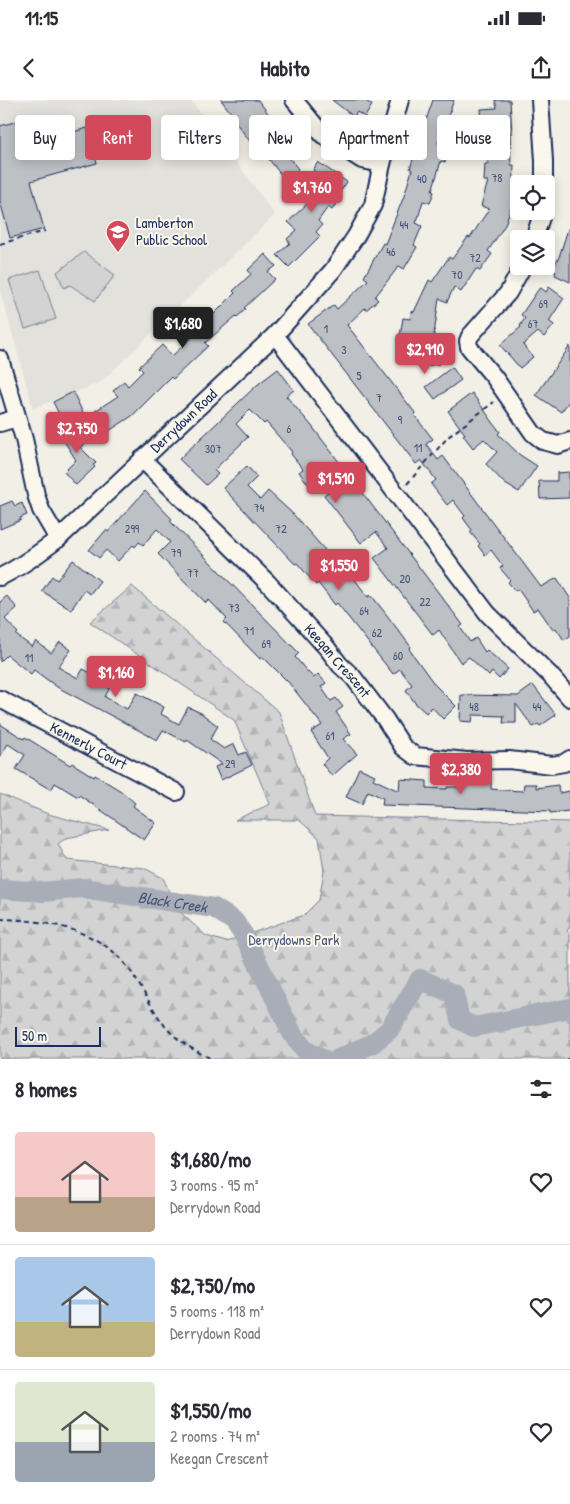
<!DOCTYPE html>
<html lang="en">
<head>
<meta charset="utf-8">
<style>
	:root { --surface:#fff; --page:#f2f2f3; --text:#2b2b33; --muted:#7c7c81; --line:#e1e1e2; --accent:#d1495b }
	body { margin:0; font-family:"Patrick Hand",sans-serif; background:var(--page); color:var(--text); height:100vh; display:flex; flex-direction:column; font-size:19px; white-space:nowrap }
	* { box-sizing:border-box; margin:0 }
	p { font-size:16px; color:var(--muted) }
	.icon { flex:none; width:28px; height:28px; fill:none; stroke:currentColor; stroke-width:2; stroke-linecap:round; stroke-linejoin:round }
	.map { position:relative; height:959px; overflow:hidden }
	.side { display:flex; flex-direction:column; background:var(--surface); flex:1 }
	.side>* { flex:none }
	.banner { position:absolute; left:15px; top:15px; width:540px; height:45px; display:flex; gap:10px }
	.controls { position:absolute; left:510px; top:75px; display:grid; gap:10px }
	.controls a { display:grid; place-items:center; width:45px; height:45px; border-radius:5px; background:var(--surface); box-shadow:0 2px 12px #0003; font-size:25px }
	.scale { position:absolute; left:15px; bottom:12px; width:86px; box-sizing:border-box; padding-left:5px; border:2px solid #1b2f5e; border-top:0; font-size:14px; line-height:18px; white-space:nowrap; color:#1b2f5e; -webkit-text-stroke:4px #fbf7ec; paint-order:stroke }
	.price { position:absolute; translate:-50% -42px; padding:0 11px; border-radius:5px; background:var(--accent); color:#fff; font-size:16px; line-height:32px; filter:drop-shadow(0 1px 2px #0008) }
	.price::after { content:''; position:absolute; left:50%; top:30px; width:15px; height:11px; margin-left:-8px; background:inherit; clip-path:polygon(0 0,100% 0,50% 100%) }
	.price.on { background:#222; color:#fff }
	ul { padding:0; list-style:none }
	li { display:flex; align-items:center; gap:15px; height:125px; padding:0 15px }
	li+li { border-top:1px solid var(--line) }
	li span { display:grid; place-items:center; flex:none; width:140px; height:100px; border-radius:5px; color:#555 }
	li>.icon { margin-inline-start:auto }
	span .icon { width:60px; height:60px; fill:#fffc; stroke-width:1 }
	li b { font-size:21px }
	h2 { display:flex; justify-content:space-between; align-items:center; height:60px; padding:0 15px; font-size:21px }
	.pill { padding:0 18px; border-radius:5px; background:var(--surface); box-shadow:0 2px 12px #0003; font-size:18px; line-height:45px }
	.pill.on { background:var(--accent); color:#fff }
	.status { display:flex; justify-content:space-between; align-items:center; height:35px; padding:0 25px; background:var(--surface); direction:ltr }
	.status svg { height:14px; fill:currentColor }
	header { display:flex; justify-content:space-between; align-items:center; height:65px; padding:0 15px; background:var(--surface); font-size:22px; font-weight:800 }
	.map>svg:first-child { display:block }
	.built { fill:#e2e1dc }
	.green { fill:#d2d3d2; stroke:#768198 }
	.forest { fill:url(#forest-firs); stroke:#768198 }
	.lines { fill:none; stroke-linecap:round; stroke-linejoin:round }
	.river { stroke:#a9adb7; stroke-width:20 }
	.building { fill:#bdc0c4; stroke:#1b2f5e }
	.minor-casing { stroke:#1b2f5e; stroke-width:20 }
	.path { stroke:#1b2f5e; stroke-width:2; stroke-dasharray:5 4; stroke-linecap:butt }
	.minor { stroke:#fbf7ec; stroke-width:16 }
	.labels { text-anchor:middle; stroke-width:4; stroke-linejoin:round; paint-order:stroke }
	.number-label { font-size:12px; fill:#445378 }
	.poi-label { font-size:15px; fill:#1b2f5e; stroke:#fbf7ec; text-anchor:start }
	.street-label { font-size:15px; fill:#1b2f5e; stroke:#fbf7ec }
	.park-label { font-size:15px; fill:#49587b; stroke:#fbf7ec }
	.water-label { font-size:16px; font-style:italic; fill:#465579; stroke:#fbf7ec }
</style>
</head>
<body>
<div class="status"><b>11:15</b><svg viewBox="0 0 49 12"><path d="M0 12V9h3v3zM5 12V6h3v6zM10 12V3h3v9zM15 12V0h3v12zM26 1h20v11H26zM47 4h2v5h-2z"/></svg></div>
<header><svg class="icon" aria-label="back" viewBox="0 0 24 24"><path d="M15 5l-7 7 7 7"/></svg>Habito<svg class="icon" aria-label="share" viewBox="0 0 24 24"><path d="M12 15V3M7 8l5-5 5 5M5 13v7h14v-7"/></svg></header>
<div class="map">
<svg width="570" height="959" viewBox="0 0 570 959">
	<defs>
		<pattern id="forest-firs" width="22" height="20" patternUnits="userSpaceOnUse" patternTransform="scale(1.25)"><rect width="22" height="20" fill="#d2d3d2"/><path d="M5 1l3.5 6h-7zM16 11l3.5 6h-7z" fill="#b4b5b7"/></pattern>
	</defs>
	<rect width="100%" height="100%" fill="#f2efe6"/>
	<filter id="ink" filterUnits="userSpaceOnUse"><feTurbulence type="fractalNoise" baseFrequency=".02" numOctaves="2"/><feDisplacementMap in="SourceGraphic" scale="10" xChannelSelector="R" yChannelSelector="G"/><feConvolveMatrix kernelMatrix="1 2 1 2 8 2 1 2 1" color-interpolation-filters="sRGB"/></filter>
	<g filter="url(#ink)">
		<!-- built -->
		<path class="built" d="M0,0H191L275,115L100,283L33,308L0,190Z"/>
		<!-- green -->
		<path class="green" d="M84,152L115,175L95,201L70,185L64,188L57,172Z
			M40,170L56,219L25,229L9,180Z"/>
		<!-- forest -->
		<path class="forest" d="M132,486L279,612L315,716L570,722V826L567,831L570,834V959H0V694L48,714L109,730L66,738L58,744L67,760L144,768L163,778L178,810L206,836L226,842L304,815L319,800L324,771L319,738L299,720H235L270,704L234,620L90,522Z"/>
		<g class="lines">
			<!-- river -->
			<g class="river">
				<path id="s1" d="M0,789L43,792L82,788L214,808L234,821L245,837L293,935L305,950L322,959"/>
				<path d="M338,959L373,943L389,930L420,879L454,894L460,920L474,927L570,908"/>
			</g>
		</g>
		<!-- building -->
		<path class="building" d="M221,0H258L296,50L288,56L298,69L285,80L261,49L258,52L233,19L235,18Z
			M332,0H364L372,5L365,17L357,12L354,17Z
			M433,0H454L438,43L450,47L445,62L441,61L432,91L434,92L430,103L423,101L418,118L416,123L422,126L414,145L417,147L404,169L399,166L375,197L378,200L366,210L365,208L347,225L416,314L414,315L433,339L426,344L438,360L443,356L541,487L557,478L570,498V536L564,540L556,528L553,530L538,508L533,511L518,489L515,491L508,482L510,480L500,468L503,466L491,450L485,455L478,446L480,444L470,432L472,430L463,418L465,416L453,400L447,405L431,384L436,380L421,360L416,364L308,224L334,205L337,209L368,180L364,177L383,143L385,144L404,96L412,70L410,69L415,52Z
			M495,0H510L512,33H510L511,65H514L513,101L505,125L488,151L492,154L480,171L476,169L461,192L454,187L447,202L439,198L433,242H436L439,264L425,266V259L406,261L403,237L400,236L403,218L410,219L411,211L414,212L429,180L432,182L449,157L452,159L468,137L470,138L489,109L481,106L488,81H484L485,64H488L486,25H482L481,9L497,8Z
			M25,19L31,44L87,28L97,63L31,81L44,129L10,138L0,101V26Z
			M318,62L347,82L336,98L339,99L332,110L328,107L318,121L322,125L316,132L320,136L289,167L277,155L290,143L287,139L297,130L288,122L311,100L304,95L318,73L313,70Z
			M568,129L570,130V182L555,175L556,172L552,170L559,157Z
			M265,154L276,166L268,172L275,179L244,208L246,209L237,217L236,216L205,243L208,246L173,279L171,277L132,316L109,331L95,311L118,296L113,291L124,281L128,286L143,271L139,267L162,245L172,256L199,231L189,219L200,209L209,219L235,193L233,191L251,174L248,170Z
			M549,187L564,198L549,221L554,225L544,237L538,232L523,245L533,257L520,268L500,245L521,227L520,226L525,218L521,215L538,190L541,188L546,192Z
			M570,246V300L561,312L536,295Z
			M452,267L461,280L435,299L426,287Z
			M278,269L294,290L286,296L311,325L463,525L460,527L470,542L476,538L485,552L487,550L508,569L499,579L492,572L489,576L469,557L461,563L439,530L433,535L374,458L388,448L376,432L361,443L324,395L334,387L323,373L308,384L299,372L303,369L291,354L292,352L266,322L264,324L250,310L236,324L248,337L214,370L218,374L206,385L179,359L257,285Z
			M73,292L83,313L64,324L53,302Z
			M472,293L500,332L498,334L520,355L537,366L519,392L505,384L486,364L497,352L484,339L473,348L463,335L465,334L448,311Z
			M73,324L81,336L86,333L91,340L80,347L96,363L93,365L95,367L76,385L64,372L76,360L59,333Z
			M247,366L257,377L247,387L260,400L268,391L293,414L332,458L322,466L336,484L350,473L368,497L371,495L383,510L411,547L409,549L435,585L456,606L443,619L432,607L426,613L415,603L406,590L412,585L400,569L393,574L337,503L335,505L318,483L316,485L297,463L295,464L223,388Z
			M569,372V398L540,399L539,381H557V373Z
			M145,391L172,419L170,421L299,553L295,557L305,569L314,578L318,574L326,583L321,587L331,601L336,598L343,607L336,612L351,634L343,639L357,654L332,676L322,664L328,658L311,632L322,625L289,583L263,557L260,559L224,522L227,519L209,500L206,503L158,454L170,442L157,429L143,445L139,442L135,447L133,445L118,461L106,450L99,458L89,450L106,430L108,432Z
			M12,401L15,406L22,403L27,415L20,418L21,420L0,429V406Z
			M73,460L100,481L90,494L84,490L71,510L42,491L52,476L57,480Z
			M7,496L17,508L5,519L18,533L16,535L32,547L36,541L51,553L60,542L71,550L58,567L78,578L83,569L99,577L100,574L113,581L105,597L127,609L137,593L164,607L161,614L179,624L188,607L201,613L218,626L210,639L224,649L234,644L239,655L246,652L252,665L221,680L215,667L222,664L187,640L186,642L163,630L157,640L57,587L34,570L31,574L7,555L0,562V502Z
			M533,585L556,615L540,626L538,624L533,627L516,604V623H503L504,616L473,615L472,622L460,621L461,595L518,596Z
			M0,624L24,639L25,637L70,665L72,663L94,677L95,675L121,691L135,703L133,706L156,723L144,740L79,695L78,697L55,683L51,690L16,669L25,655L8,644L0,657Z
			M359,668L375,675L373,679L399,691L400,679L427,681V688L447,689V687H461V681L491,682V689L503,690L523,691L524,684H536V688L558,685L559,693L570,691V711L550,713V711L382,705L383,698L368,691L362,704L346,697Z"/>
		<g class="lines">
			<defs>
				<g id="minor">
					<path d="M294,0L323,35L362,60L382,64"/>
					<path d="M540,0L544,61V84"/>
					<path d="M534,139L543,111"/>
					<path d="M523,166L508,193L470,236L468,241L469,247L494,277L533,333L543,341L558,345L570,341"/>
					<path d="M275,235L488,514L550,575L570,598"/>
					<path d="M0,259L24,339L36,395L41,410L58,439"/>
					<path d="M0,323L17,318"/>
					<path id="s2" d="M142,359L268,483L327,548L340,565L353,577L385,619L403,647L415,656L467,661L509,660L552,665L564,663L570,659"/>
					<path id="s3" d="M0,477C21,467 39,453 58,439L275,235L333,170L356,136L373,105L382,64L400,0"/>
					<path id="s4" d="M0,599L176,692"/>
				</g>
			</defs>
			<!-- minor casing -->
			<use href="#minor" class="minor-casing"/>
			<!-- path -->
			<path class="path" d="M0,144L45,131
				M407,384L448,337L494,302
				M0,819C43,820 97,828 126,865C141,884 150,907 165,926C177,941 195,951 212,959
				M567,959L570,958"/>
			<!-- minor -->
			<use href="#minor" class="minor"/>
		</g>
	</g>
	<!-- icons -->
	<defs>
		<symbol id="school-pin" viewBox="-11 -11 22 30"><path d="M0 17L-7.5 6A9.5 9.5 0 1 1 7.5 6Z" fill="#d1495b" stroke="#fbf7ec"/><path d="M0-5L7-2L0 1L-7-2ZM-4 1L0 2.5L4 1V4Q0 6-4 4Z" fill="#fff"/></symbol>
	</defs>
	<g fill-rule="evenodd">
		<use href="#school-pin" x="104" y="118" width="28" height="38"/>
	</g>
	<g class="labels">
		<!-- number labels -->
		<g class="number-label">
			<text x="497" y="82">78</text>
			<text x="422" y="83">40</text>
			<text x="404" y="129">44</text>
			<text x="391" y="156">46</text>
			<text x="475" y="162">72</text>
			<text x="457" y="179">70</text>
			<text x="543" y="208">69</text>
			<text x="533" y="228">67</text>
			<text x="326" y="233">1</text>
			<text x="344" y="254">3</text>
			<text x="359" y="280">5</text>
			<text x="379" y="302">7</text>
			<text x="400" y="324">9</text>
			<text x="289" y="333">6</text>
			<text x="418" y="352">11</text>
			<text x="213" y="353">307</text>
			<text x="259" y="412">74</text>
			<text x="132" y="433">299</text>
			<text x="281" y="433">72</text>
			<text x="176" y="457">79</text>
			<text x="193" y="477">77</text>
			<text x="405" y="483">20</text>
			<text x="425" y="506">22</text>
			<text x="234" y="512">73</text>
			<text x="364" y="515">64</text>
			<text x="249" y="535">71</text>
			<text x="377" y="537">62</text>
			<text x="266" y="548">69</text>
			<text x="398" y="560">60</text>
			<text x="29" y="562">11</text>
			<text x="474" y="611">48</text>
			<text x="537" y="611">44</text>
			<text x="330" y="640">61</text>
			<text x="230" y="668">29</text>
		</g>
		<!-- poi labels -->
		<g class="poi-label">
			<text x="136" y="128">Lamberton<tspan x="136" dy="17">Public School</tspan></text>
		</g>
		<!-- street labels -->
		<g class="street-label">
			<text dy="5" stroke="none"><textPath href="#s3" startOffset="242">Derrydown Road</textPath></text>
			<text dy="5" stroke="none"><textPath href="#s2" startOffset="281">Keegan Crescent</textPath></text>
			<text dy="5" stroke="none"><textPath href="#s4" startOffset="100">Kennerly Court</textPath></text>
		</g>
		<!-- park labels -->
		<g class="park-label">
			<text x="294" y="845">Derrydowns Park</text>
		</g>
		<!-- water labels -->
		<g class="water-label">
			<text dy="6" stroke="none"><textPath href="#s1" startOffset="174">Black Creek</textPath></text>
		</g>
	</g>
</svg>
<div class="controls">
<a><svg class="icon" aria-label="locate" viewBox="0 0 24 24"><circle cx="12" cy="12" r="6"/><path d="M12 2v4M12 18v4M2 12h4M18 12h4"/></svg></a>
<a><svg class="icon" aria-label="layers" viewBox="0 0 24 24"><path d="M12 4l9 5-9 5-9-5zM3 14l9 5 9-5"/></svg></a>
</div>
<div class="scale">50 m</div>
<b class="price" style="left:312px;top:113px">$1,760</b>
<b class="price on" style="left:183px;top:249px">$1,680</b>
<b class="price" style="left:425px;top:275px">$2,910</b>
<b class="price" style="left:77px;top:354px">$2,750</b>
<b class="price" style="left:336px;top:404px">$1,510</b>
<b class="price" style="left:339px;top:491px">$1,550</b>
<b class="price" style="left:116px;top:598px">$1,160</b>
<b class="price" style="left:461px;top:695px">$2,380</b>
<div class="banner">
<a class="pill">Buy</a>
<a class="pill on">Rent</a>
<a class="pill">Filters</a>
<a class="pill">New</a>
<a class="pill">Apartment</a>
<a class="pill">House</a>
</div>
</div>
<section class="side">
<h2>8 homes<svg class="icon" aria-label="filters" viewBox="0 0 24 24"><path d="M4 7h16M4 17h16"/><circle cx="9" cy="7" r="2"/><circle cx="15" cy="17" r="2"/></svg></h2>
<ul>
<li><span style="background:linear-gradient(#f6c9c9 65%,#b9a48a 0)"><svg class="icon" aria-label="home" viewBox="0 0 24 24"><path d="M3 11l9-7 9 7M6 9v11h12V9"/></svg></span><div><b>$1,680/mo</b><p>3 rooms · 95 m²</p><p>Derrydown Road</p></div><svg class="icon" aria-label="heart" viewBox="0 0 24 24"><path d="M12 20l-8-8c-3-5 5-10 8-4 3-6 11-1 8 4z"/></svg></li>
<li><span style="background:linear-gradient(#a9c7e8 65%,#c2b280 0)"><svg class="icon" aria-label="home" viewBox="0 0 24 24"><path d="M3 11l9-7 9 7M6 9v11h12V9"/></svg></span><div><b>$2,750/mo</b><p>5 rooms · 118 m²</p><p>Derrydown Road</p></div><svg class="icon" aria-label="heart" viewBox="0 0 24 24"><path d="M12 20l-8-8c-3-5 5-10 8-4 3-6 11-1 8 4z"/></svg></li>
<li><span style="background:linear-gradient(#dfe7d0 60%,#9aa5b1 0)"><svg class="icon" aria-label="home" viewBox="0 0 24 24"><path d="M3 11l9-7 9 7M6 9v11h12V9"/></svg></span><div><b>$1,550/mo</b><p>2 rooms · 74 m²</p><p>Keegan Crescent</p></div><svg class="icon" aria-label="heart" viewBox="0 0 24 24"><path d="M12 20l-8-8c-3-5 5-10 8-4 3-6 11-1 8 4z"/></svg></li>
</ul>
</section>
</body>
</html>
